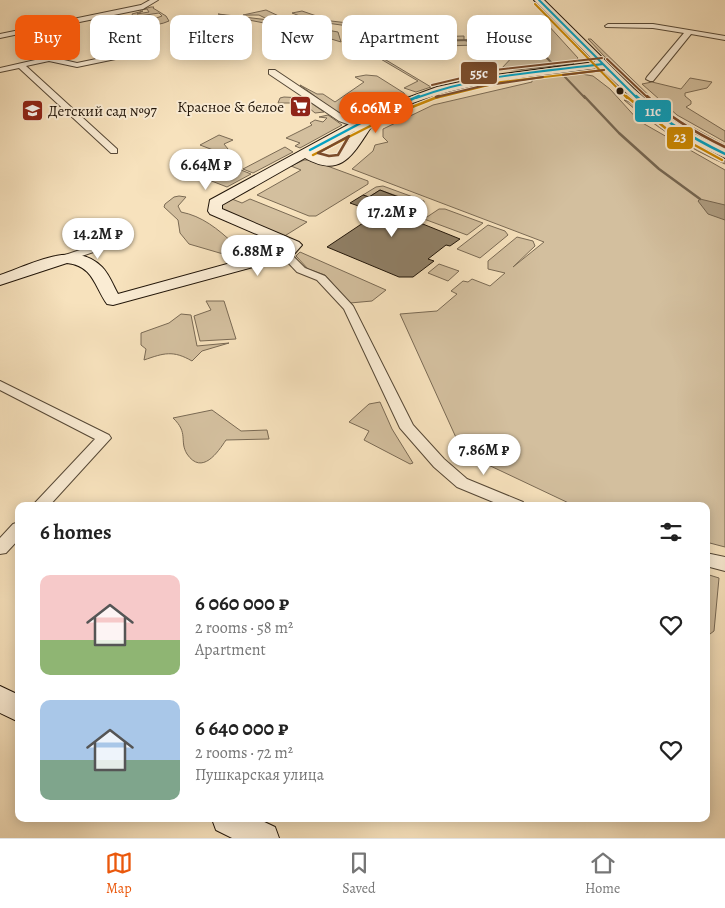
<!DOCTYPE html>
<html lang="en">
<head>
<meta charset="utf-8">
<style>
	:root { --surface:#fff; --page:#f2f2f2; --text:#222; --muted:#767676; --line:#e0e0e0; --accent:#ea580c }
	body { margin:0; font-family:Alegreya,serif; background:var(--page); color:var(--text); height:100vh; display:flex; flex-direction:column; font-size:19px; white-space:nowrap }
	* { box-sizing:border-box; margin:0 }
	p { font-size:16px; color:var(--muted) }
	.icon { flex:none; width:28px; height:28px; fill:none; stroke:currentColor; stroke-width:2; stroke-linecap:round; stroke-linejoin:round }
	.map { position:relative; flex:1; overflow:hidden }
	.panel { position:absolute; left:15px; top:502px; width:695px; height:320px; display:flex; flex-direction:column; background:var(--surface); border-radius:10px; box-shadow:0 2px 12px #0003 }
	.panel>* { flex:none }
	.guide { position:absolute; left:15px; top:15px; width:695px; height:45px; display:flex; gap:10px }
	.price { position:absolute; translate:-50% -42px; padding:0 11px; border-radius:18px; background:#fff; color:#222; font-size:16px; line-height:32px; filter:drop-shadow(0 1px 2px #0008) }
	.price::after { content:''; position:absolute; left:50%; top:30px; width:15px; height:11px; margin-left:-8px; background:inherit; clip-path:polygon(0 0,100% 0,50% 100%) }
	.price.selected { background:var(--accent); color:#fff }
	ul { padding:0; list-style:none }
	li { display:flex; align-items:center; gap:15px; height:125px; padding:0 25px }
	li span { display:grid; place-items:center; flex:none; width:140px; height:100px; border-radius:10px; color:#555 }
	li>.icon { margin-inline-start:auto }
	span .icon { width:60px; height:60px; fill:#fffc; stroke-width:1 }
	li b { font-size:21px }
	h2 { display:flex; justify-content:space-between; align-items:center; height:60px; padding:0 25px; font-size:21px }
	.chip { padding:0 18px; border-radius:10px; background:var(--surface); box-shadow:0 2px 12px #0003; font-size:18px; line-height:45px }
	.chip.selected { background:var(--accent); color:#fff }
	.tab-bar { display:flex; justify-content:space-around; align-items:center; height:70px; border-top:1px solid var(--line); background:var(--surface); font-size:14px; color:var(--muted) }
	.tab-bar a { display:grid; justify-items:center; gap:2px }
	.tab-bar .selected { color:var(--accent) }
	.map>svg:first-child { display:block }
	.green { fill:#d3bf9e; stroke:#7a6a54 }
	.water { fill:#ae9c80; stroke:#766650 }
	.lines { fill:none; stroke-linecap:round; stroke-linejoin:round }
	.stream-far1 { stroke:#766650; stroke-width:2 }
	.stream { stroke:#766650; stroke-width:2.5 }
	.building { fill:#908067; stroke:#211509 }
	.street-casing { stroke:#564836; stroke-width:2 }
	.secondary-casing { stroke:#211509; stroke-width:2 }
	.street { fill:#faecd4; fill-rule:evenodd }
	.secondary { fill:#faecd4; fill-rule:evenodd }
	.bus-1-far1-casing { stroke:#faecd4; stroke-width:4 }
	.bus-1-casing { stroke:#faecd4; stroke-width:5 }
	.bus-2-far1-casing { stroke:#faecd4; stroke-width:4 }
	.bus-2-casing { stroke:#faecd4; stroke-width:5 }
	.bus-3-far1-casing { stroke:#faecd4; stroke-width:4 }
	.bus-3-casing { stroke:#faecd4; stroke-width:5 }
	.bus-1-far1 { stroke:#02a2c4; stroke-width:2 }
	.bus-1 { stroke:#02a2c4; stroke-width:2.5 }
	.bus-2-far1 { stroke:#cc8902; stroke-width:2 }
	.bus-2 { stroke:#cc8902; stroke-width:2.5 }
	.bus-3-far1 { stroke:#7a4b2a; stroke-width:2 }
	.bus-3 { stroke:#7a4b2a; stroke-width:2.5 }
	.bus-dot { fill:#211509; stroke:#faecd4; stroke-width:2 }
	.labels { text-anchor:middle; stroke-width:4; stroke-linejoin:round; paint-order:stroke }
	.far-poi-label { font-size:15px; fill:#211509; stroke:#faecd4; text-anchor:end }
	.line-badge { stroke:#faecd4; stroke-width:2 }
	.badge-label { font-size:14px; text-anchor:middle; font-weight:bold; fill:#fff }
</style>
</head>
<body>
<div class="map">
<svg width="725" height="838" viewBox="0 0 725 838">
	<rect width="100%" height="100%" fill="#f7e2bd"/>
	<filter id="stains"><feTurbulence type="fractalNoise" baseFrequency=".004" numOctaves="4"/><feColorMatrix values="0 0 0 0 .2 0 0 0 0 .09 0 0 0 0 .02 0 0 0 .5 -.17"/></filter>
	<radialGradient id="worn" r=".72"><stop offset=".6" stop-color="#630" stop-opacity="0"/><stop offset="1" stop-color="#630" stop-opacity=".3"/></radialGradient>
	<!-- green -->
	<path class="green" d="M151,7H154L153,8L166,16L169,21C154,28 138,24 124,28V31L118,36L127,44L121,45L110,38L116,45V47L109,45L97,35V31L139,24L141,21L152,18L151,20L162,16L159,13L133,17L132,14L143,11L137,14L149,12L147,9L140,10Z
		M266,10L283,18L277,21L338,32L341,42L305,31L218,14L269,20L259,15H243Z
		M302,11L331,21L357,24L355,27L313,21L292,13Z
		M535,22L547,24L578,58L573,64L517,70L501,69L517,52L526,32L538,29Z
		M464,36V40L476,45L445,46L415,42L429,37Z
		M588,39H591L667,113L725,145V148C699,135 673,121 650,102C628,83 608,60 588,39Z
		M379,58L386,60L431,87L416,92L404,88L418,81Z
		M576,73L593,76L610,89L639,121L725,170V547L706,542V506H575L463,453L400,314L437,311L457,294L451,291L463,281L468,282L472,279L490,286L505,273L488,269V261L517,237L533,241L535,246L513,267L544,242L352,169L373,151L375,145L388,142L383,137V129L433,105L532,82V80L555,74Z
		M366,75L377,76L404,93L405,95L360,117H343L300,85L317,94H323L335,102L364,82L355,77Z
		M690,78L712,82L707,88L685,93V96L691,101V104L686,107L725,131V142L677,115L642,84L652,82L681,89Z
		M284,97L304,98L324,112L315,113L303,103H278L280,98Z
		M624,100C635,103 643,113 652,120C675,135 700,149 725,161V164C688,148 654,126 624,100Z
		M328,115L342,125L300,148L295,146L300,143L286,138L312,125L310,123L315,120L323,122L327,118L319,117Z
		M219,135L233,140L224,144L228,149L221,153L200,145Z
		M285,147L293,152L253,173L243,169Z
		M304,160H311L368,181V184L316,216H309L257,195L301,170L291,166Z
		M241,170L251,174L227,187L209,180L214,177L219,179L228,174L232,175Z
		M383,186L424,201V204L416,210L408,207L414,202L380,190L369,197L363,195L376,187Z
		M179,196L186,197L178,206L181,212C202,216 218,229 234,244V255L230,256L189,244L180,233L178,220L164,207L165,204L174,197Z
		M232,199L242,203L250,199L307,222L283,237L222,211V204Z
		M439,209H445L483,223L467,235L424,219Z
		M488,225L505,231L508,235L480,258L457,249Z
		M300,252L386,290L372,301L350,303L325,275L308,269L296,256Z
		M439,264L459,271L448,281L428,273Z
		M206,301H224L236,339L200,341L194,316L211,310Z
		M181,314L191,315L197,346L229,343L202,351L192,361C173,350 164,353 144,360L146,349L141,345V333L169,323Z
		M380,402L392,429L413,463L410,464L364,440L369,431L349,422L369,404Z
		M212,410L241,431L267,430L269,439L226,440C218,452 202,476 187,454C179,441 189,433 173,418Z
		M706,574L719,578L714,631L706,637Z"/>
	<!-- water -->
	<path class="water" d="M700,199L725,205V220L708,214L698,201Z"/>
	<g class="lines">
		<!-- stream-far1 -->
		<path class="stream-far1" d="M535,32L534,38L547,58L585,98
			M414,41L474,40"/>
		<!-- stream -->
		<path class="stream" d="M584,96L619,133L659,169L700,199"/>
	</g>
	<!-- building -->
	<path class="building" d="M380,190L414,203L398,214L460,239L450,246L446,245L428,259L434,261L413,277H399L327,247L378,213L350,203L363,195L369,197Z"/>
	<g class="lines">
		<defs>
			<path id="street" d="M150,0H158L143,9L26,33L51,57L77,63L130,52V56L77,67L49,61L26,66L117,149V153H111L19,68L0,72V68L44,58L19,34L0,38V34L141,5Z
				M608,24H653L725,36V40L691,34L653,81H650L646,79L647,77L684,33L653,28L606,27L605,26Z
				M269,70H275L345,117L368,127L364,130L339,121L269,74Z
				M122,236L126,237L127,239L126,241L70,260L66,261L61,258L62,256Z
				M283,249L287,250L305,268L325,276L353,306L413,425L444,459L467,479L523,502L526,506H503L457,487L434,467L400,428L344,309L317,280L297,272L278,252Z
				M0,381L109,435L111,438L49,506H32L95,439L0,390Z
				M19,522V539L6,553L0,554V538L13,524Z
				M706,553L725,557V571L706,566Z"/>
			<path id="secondary" d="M534,0H544L634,89L661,112L695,134L725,149V158L687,140L653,118L600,68C523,78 443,83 373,121L374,123C354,151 344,180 305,158L222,205V209L299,242L302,245L295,253L283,259L113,305L107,304C94,285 93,266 67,263L0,285V275C30,265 75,239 102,267C109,274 113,285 118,294L278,250L284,246L210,214L208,211L210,200L377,109L437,87L488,76L595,62ZM355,131C344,147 339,164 317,154V152Z
				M0,686L19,695V722L0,713Z
				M212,819H258L275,827L279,838H232L216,830Z"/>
		</defs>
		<!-- street casing -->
		<use href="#street" class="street-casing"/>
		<!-- secondary casing -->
		<use href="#secondary" class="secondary-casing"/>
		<!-- street -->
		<use href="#street" class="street"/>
		<!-- secondary -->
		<use href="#secondary" class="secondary"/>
		<defs>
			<path id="bus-1-far1" d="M539,0L637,98
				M416,98C476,75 540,72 603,64"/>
			<path id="bus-1" d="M636,96C663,121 692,138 725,154
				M310,150L374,116L419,96"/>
			<path id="bus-2-far1" d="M535,4L627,98
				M436,98L501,82L604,70"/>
			<path id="bus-2" d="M626,96L669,131L722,160
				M313,155L392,115L440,96"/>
			<path id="bus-3-far1" d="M607,59L648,98
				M563,75L604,70
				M432,85L495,70L602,58
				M436,97L482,86L543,77"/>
			<path id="bus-3" d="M647,96C670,118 696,133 725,147
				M436,97L439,96
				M349,136L338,155L329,156L318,153Z"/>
		</defs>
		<!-- bus-1-far1 casing -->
		<use href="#bus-1-far1" class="bus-1-far1-casing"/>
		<!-- bus-1 casing -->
		<use href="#bus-1" class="bus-1-casing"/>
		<!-- bus-2-far1 casing -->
		<use href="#bus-2-far1" class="bus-2-far1-casing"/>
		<!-- bus-2 casing -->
		<use href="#bus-2" class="bus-2-casing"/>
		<!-- bus-3-far1 casing -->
		<use href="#bus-3-far1" class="bus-3-far1-casing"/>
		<!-- bus-3 casing -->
		<use href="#bus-3" class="bus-3-casing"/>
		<!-- bus-1-far1 -->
		<use href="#bus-1-far1" class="bus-1-far1"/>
		<!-- bus-1 -->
		<use href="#bus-1" class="bus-1"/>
		<!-- bus-2-far1 -->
		<use href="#bus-2-far1" class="bus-2-far1"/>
		<!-- bus-2 -->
		<use href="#bus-2" class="bus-2"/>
		<!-- bus-3-far1 -->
		<use href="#bus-3-far1" class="bus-3-far1"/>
		<!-- bus-3 -->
		<use href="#bus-3" class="bus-3"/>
	</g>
	<!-- icons -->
	<defs>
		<symbol id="supermarket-square" viewBox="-11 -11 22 22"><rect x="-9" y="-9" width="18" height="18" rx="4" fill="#8f2418" stroke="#faecd4"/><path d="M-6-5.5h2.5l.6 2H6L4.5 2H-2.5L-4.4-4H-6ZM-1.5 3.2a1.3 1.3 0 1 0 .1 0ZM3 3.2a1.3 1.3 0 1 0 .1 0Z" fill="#fff"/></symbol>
		<symbol id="school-square" viewBox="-11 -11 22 22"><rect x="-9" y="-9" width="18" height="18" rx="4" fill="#8f2418" stroke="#faecd4"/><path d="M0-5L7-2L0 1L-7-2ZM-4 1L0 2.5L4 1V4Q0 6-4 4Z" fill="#fff"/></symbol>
	</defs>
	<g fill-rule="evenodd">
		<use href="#supermarket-square" x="288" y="94" width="25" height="25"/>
		<use href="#school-square" x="20" y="98" width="25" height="25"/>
	</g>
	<!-- markers -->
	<circle class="bus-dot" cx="620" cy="91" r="4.5"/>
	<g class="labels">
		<!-- far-poi labels -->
		<g class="far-poi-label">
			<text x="284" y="112">Красное &amp; белое</text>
			<text x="48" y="116" text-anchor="start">Детский сад №97</text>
		</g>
	</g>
	<g class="line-badge">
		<rect x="460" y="61" width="38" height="24" rx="5" fill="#7a4b2a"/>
		<rect x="634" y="99" width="38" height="24" rx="5" fill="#02a2c4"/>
		<rect x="666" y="126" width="28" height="24" rx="5" fill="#cc8902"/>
	</g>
	<g class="badge-label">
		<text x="479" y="78">55с</text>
		<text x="653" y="116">11с</text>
		<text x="680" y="142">23</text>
	</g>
	<rect width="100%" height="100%" filter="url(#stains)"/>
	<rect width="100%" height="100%" fill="url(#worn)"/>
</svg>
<b class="price selected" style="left:376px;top:134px">6.06M ₽</b>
<b class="price" style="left:206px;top:191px">6.64M ₽</b>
<b class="price" style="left:392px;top:238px">17.2M ₽</b>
<b class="price" style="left:98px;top:260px">14.2M ₽</b>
<b class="price" style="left:258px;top:277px">6.88M ₽</b>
<b class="price" style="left:484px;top:476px">7.86M ₽</b>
<div class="guide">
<a class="chip selected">Buy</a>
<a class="chip">Rent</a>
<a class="chip">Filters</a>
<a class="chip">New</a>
<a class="chip">Apartment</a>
<a class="chip">House</a>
</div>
<section class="panel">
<h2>6 homes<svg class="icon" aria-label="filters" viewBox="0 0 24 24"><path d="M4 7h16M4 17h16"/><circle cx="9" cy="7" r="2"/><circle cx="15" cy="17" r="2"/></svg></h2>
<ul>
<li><span style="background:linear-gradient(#f6c9c9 65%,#8fb573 0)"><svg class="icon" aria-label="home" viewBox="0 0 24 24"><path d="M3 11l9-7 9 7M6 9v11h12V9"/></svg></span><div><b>6 060 000 ₽</b><p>2 rooms · 58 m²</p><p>Apartment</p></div><svg class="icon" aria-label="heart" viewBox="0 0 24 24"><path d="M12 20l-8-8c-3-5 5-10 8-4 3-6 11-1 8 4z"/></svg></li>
<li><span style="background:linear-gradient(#a9c7e8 60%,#7fa58c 0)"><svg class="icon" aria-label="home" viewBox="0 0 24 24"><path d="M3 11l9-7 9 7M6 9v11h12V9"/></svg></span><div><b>6 640 000 ₽</b><p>2 rooms · 72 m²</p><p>Пушкарская улица</p></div><svg class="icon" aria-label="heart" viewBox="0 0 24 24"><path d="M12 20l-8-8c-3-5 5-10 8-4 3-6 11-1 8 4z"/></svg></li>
</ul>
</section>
</div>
<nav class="tab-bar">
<a class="selected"><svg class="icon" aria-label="map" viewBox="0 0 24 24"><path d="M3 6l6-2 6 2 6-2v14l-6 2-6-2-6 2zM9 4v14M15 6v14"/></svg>Map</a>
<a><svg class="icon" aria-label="saved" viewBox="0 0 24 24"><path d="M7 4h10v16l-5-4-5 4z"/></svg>Saved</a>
<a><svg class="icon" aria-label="home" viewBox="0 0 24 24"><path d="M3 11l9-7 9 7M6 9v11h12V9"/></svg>Home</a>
</nav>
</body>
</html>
